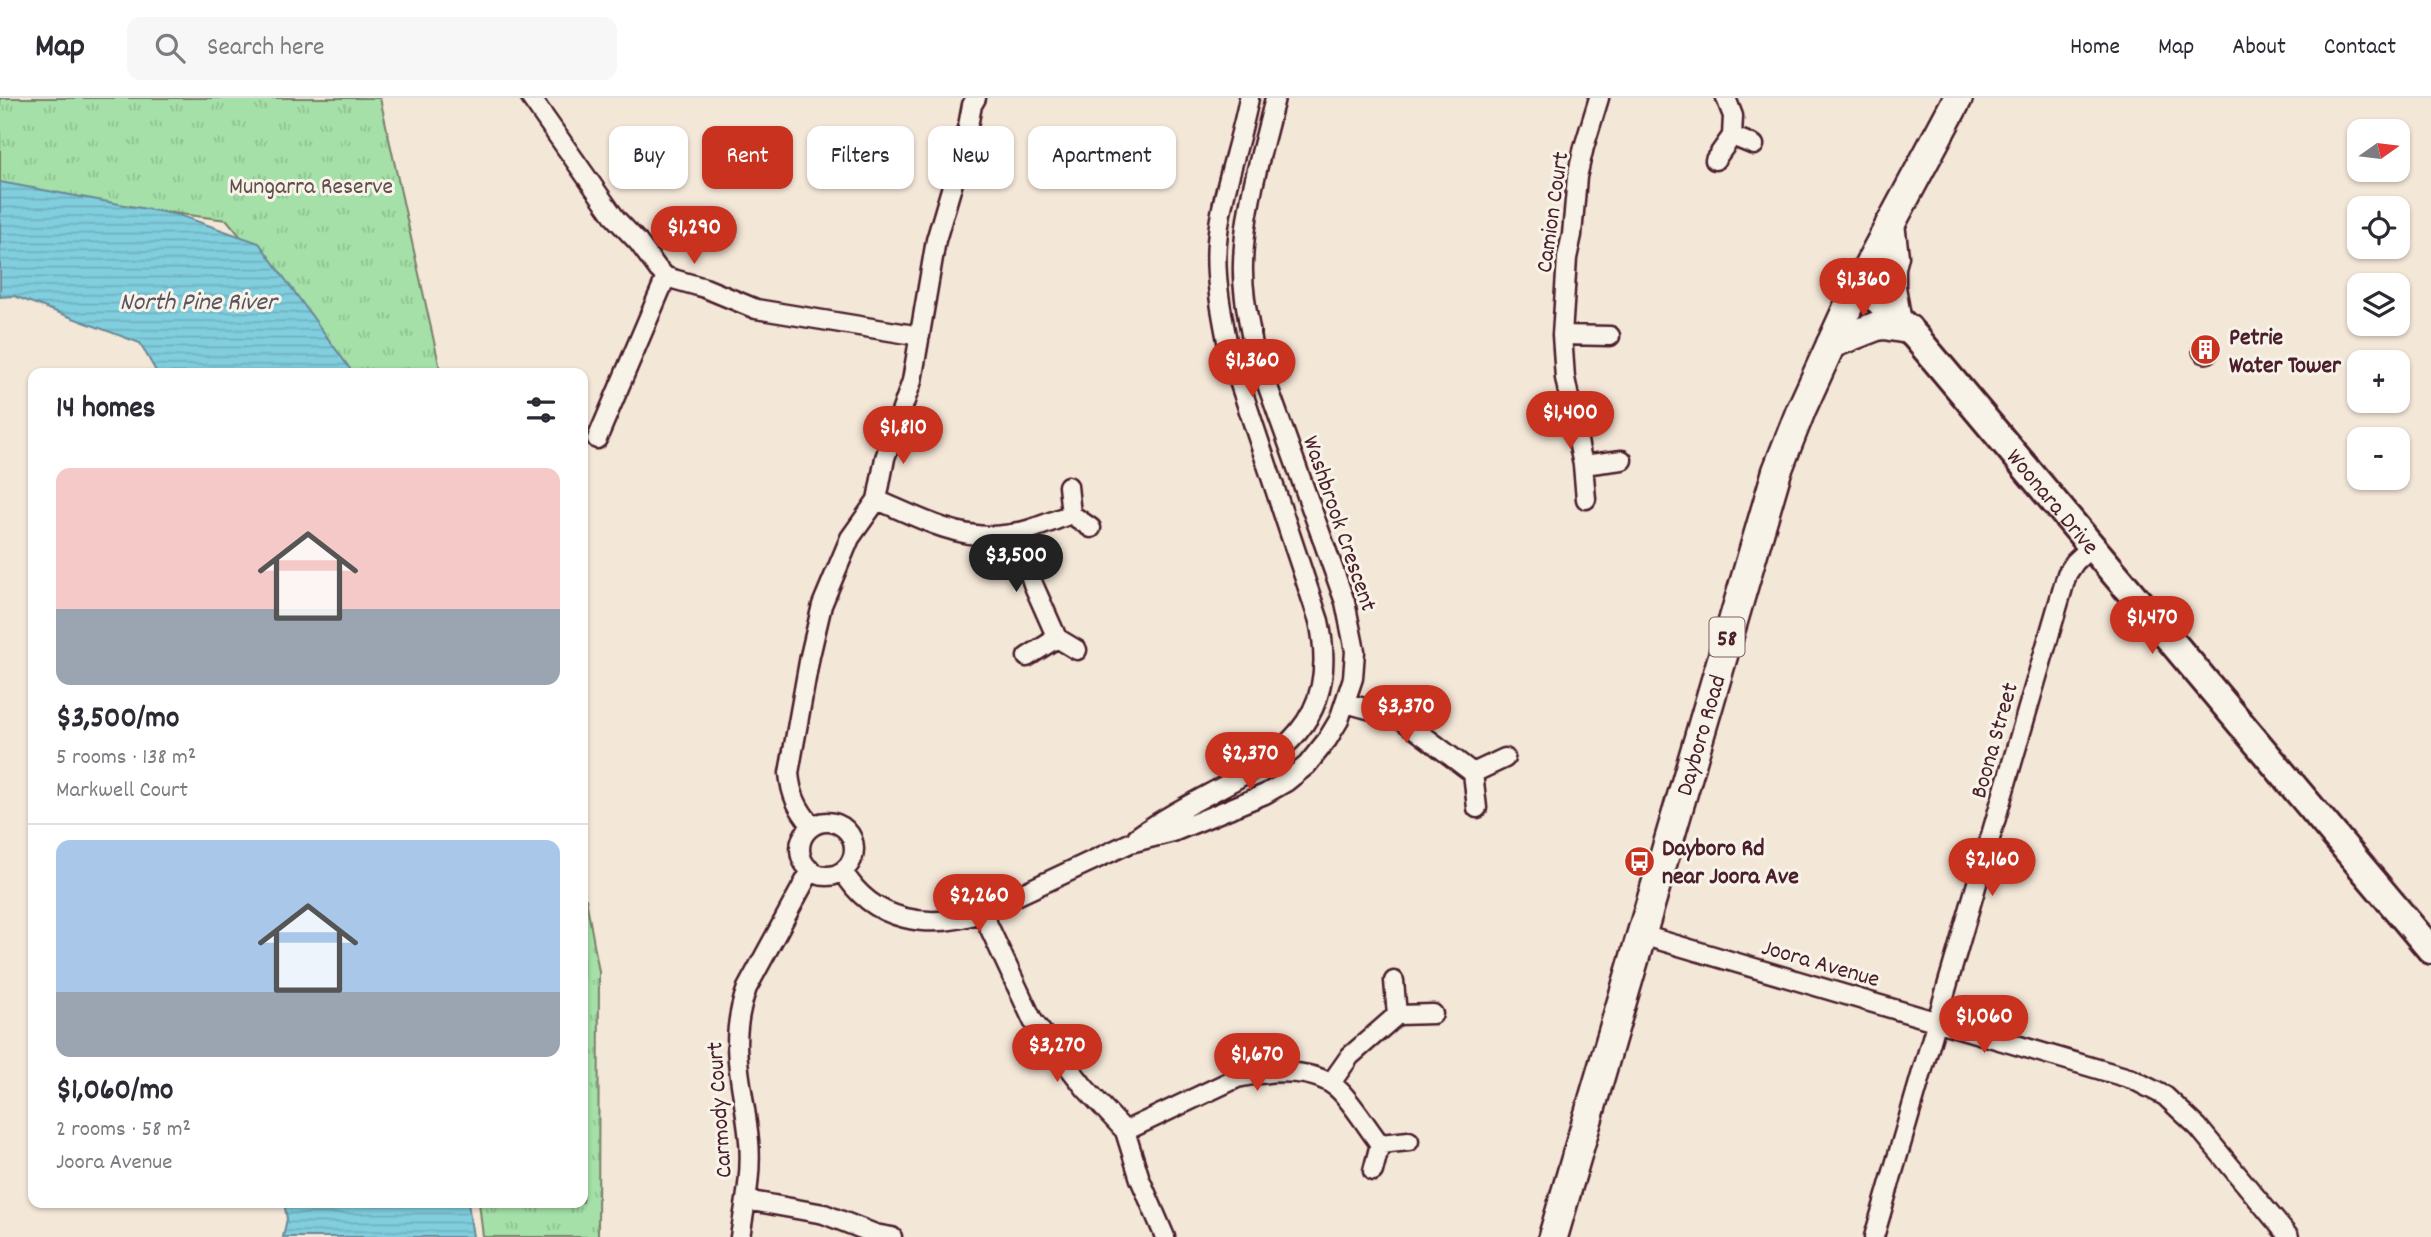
<!DOCTYPE html>
<html lang="en">
<head>
<meta charset="utf-8">
<style>
	:root { --surface:#fff; --page:#f7f7f7; --text:#2b2b33; --muted:#7c7c81; --line:#e1e1e2; --accent:#c8321e }
	body { margin:0; font-family:Dekko,sans-serif; background:var(--page); color:var(--text); height:100vh; display:flex; flex-direction:column; font-size:26px; white-space:nowrap }
	* { box-sizing:border-box; margin:0 }
	p { font-size:23px; color:var(--muted) }
	.icon { flex:none; width:38px; height:38px; fill:none; stroke:currentColor; stroke-width:2; stroke-linecap:round; stroke-linejoin:round }
	.map { position:relative; flex:1; overflow:hidden }
	.details { position:absolute; left:28px; top:270px; width:560px; height:840px; display:flex; flex-direction:column; background:var(--surface); border-radius:14px; box-shadow:0 2px 5px #0004 }
	.details>* { flex:none }
	.top-card { position:absolute; left:609px; top:28px; width:665px; height:63px; display:flex; gap:14px }
	.needle { width:46px; rotate:76deg }
	.fabs { position:absolute; left:2347px; top:21px; display:grid; gap:14px }
	.fabs a { display:grid; place-items:center; width:63px; height:63px; border-radius:14px; background:var(--surface); box-shadow:0 2px 5px #0004; font-size:35px }
	.price { position:absolute; translate:-50% -60px; padding:0 16px; border-radius:24px; background:var(--accent); color:#fff; font-size:23px; line-height:46px; filter:drop-shadow(0 2px 4px #0008) }
	.price::after { content:''; position:absolute; left:50%; top:42px; width:21px; height:16px; margin-left:-10px; background:inherit; clip-path:polygon(0 0,100% 0,50% 100%) }
	.price.active { background:#222; color:#fff }
	ul { padding:0; list-style:none }
	li { display:grid; align-content:center; gap:14px; height:371px; padding:0 28px }
	li+li { border-top:2px solid var(--line) }
	li span { display:grid; place-items:center; height:217px; border-radius:14px; color:#555 }
	li>.icon { margin-inline-start:auto }
	span .icon { width:126px; height:126px; fill:#fffc; stroke-width:1 }
	li b { font-size:30px }
	h2 { display:flex; justify-content:space-between; align-items:center; height:84px; padding:0 28px; font-size:30px }
	.chip { padding:0 24px; border-radius:14px; background:var(--surface); box-shadow:0 2px 5px #0004; font-size:24px; line-height:63px }
	.chip.active { background:var(--accent); color:#fff }
	header { display:flex; align-items:center; gap:42px; box-sizing:border-box; height:98px; padding:0 35px; background:var(--surface); border-bottom:2px solid var(--line) }
	header strong { font-size:33px }
	nav { display:flex; gap:38px; margin-inline-start:auto; font-size:24px }
	.search { width:490px; height:63px; background:var(--page); display:flex; align-items:center; gap:18px; box-sizing:border-box; padding:0 24px; border-radius:14px; color:var(--muted); font-size:26px }
	.map>svg:first-child { display:block }
	.park { fill:url(#park-tufts); stroke:#778069; stroke-width:2 }
	.water { fill:url(#water-rules); stroke:#6a8896; stroke-width:2 }
	.building { fill:#e5b696; stroke:#4a1f2b; stroke-width:2 }
	.lines { fill:none; stroke-linecap:round; stroke-linejoin:round }
	.street-casing { stroke:#4a1f2b; stroke-width:23 }
	.secondary-casing { stroke:#4a1f2b; stroke-width:32 }
	.primary-casing { stroke:#4a1f2b; stroke-width:33 }
	.street { stroke:#f7f3e8; stroke-width:18 }
	.secondary { stroke:#f7f3e8; stroke-width:26 }
	.primary { stroke:#f7f3e8; stroke-width:28 }
	.labels { text-anchor:middle; stroke-width:6; stroke-linejoin:round; paint-order:stroke }
	.shield { fill:#f7f3e8; stroke:#7e5f64; stroke-width:2 }
	.shield-label { font-size:23px; font-weight:bold; fill:#4a1f2b }
	.park-label { font-size:24px; fill:#604f4a; stroke:#f7f3e8 }
	.street-label { font-size:24px; fill:#4a1f2b; stroke:#f7f3e8 }
	.poi-label { font-size:24px; font-weight:bold; fill:#4a1f2b; stroke:#f7f3e8; text-anchor:start }
	.water-label { font-size:26px; font-style:italic; fill:#5a5461; stroke:#f7f3e8 }
</style>
</head>
<body>
<header>
<strong>Map</strong>
<div class="search"><svg class="icon" aria-label="search" viewBox="0 0 24 24"><circle cx="10" cy="10" r="6"/><path d="M15 15l6 6"/></svg>Search here</div>
<nav><a>Home</a><a>Map</a><a>About</a><a>Contact</a></nav>
</header>
<div class="map">
<svg width="2431" height="1139" viewBox="0 0 2431 1139">
	<defs>
		<pattern id="park-tufts" width="24" height="20" patternUnits="userSpaceOnUse" patternTransform="scale(1.75)"><rect width="24" height="20" fill="#a4e0a7"/><path d="M3 7l-1-3M5 7V3M7 7l1-3M15 17l-1-3M17 17v-4M19 17l1-3" fill="none" stroke="#8fc090"/></pattern>
		<pattern id="water-rules" width="6" height="5" patternUnits="userSpaceOnUse" patternTransform="scale(1.75)"><rect width="6" height="5" fill="#80cede"/><path d="M0 2.5h6" fill="none" stroke="#70b0bf"/></pattern>
	</defs>
	<rect width="100%" height="100%" fill="#f3e7d8"/>
	<filter id="ink" filterUnits="userSpaceOnUse"><feTurbulence type="fractalNoise" baseFrequency=".0143" numOctaves="2"/><feDisplacementMap in="SourceGraphic" scale="14" xChannelSelector="R" yChannelSelector="G"/><feConvolveMatrix kernelMatrix="1 2 1 2 8 2 1 2 1" color-interpolation-filters="sRGB"/></filter>
	<g filter="url(#ink)">
		<!-- park -->
		<path class="park" d="M0,0H380L441,275H345L319,235L227,122L0,93Z
			M583,800L586,801L599,874L598,1139H483L479,1104H583Z"/>
		<!-- water -->
		<path class="water" d="M0,84L179,117L259,145L353,275H157L140,245L14,198L0,199Z
			M284,1104H468L473,1139H283L287,1121Z"/>
		<!-- building -->
		<path class="building" d="M2192 252a14 14 0 1 1 28 0a14 14 0 1 1-28 0Z"/>
		<g class="lines">
			<defs>
				<path id="street" d="M531,0L616,121L638,144L658,171L666,179L705,190L756,211L920,238
					M1726,0L1733,18L1732,38
					M1715,62L1732,38L1754,47
					M1562,237L1610,238
					M597,341L666,179
					M1583,367L1565,280L1562,237L1567,160L1572,137L1577,79L1584,49L1599,0
					M1068,388L1071,416L1091,430
					M1586,401L1583,367L1622,362
					M877,402C913,417 951,438 991,438C1018,438 1046,426 1071,416
					M1017,434L1033,486L1057,540
					M1027,559L1057,540L1077,552
					M1346,605L1400,620L1473,675
					M1477,710L1473,675L1505,660
					M800 751a27 27 0 1 1 54 0a27 27 0 1 1-54 0Z
					M812,728C798,711 791,698 789,675L810,558L822,507L850,440L877,402L885,360L912,283L936,142L965,44L972,7L976,0
					M1137,739C1223,675 1349,661 1319,523L1229,253C1222,217 1214,180 1217,144C1221,95 1240,48 1249,0
					M843,773C872,824 931,833 982,814L1130,745L1173,734L1265,696L1286,684L1307,667L1327,642L1339,622L1353,580L1355,553L1345,504L1253,247C1248,220 1242,193 1243,166C1244,110 1262,54 1275,0
					M982,814L1033,923L1085,990L1125,1033L1140,1081L1165,1139
					M1642,837L2132,981L2165,998L2198,1029L2289,1139
					M1394,883L1397,917L1433,916
					M1331,985L1350,958L1397,917
					M1125,1033L1237,980C1267,973 1317,968 1341,994C1355,1009 1367,1029 1380,1046
					M1373,1073L1380,1046L1409,1043
					M746,1102L824,1116L875,1136L892,1139
					M740,1139C745,1108 752,1075 749,1043C744,985 726,948 747,890L811,772
					M1874,1139L2067,476L2075,464L2091,449"/>
				<g id="secondary">
					<path id="s1" d="M1858,187L1878,202L1915,238L2431,852"/>
				</g>
				<g id="primary">
					<path d="M1890,126L1894,158L1891,169V189L1896,219"/>
					<path d="M1831,246L1877,228L1884,227L1908,231"/>
					<path id="s2" d="M1553,1139L1777,373L1801,312L1858,187L1958,0"/>
				</g>
			</defs>
			<!-- street casing -->
			<use href="#street" class="street-casing"/>
			<!-- secondary casing -->
			<use href="#secondary" class="secondary-casing"/>
			<!-- primary casing -->
			<use href="#primary" class="primary-casing"/>
			<!-- street -->
			<use href="#street" class="street"/>
			<!-- secondary -->
			<use href="#secondary" class="secondary"/>
			<!-- primary -->
			<use href="#primary" class="primary"/>
		</g>
	</g>
	<!-- icons -->
	<defs>
		<symbol id="building-disc" viewBox="-11 -11 22 22"><circle r="9.5" fill="#c8321e" stroke="#f7f3e8"/><path d="M-4-6H4V6H1V3H-1V6H-4ZM-2.5-4.3h1.7v1.8h-1.7ZM.8-4.3h1.7v1.8H.8ZM-2.5-1h1.7V.8h-1.7ZM.8-1h1.7V.8H.8Z" fill="#fff"/></symbol>
		<symbol id="bus-disc" viewBox="-11 -11 22 22"><circle r="9.5" fill="#c8321e" stroke="#f7f3e8"/><path d="M-5-6H5V4H4V6H2V4H-2V6H-4V4H-5ZM-3.5-4V0h7V-4ZM-3.5 1.2v1.5H-2V1.2ZM2 1.2v1.5H3.5V1.2Z" fill="#fff"/></symbol>
	</defs>
	<g fill-rule="evenodd">
		<use href="#building-disc" x="2188" y="234" width="35" height="35"/>
		<use href="#bus-disc" x="1622" y="746" width="35" height="35"/>
	</g>
	<g class="labels">
		<!-- shield labels -->
		<rect class="shield" x="1709.5" y="519.5" width="35" height="39" rx="5"/>
		<g class="shield-label">
			<text x="1727" y="547">58</text>
		</g>
		<!-- park labels -->
		<g class="park-label">
			<text x="311" y="95">Mungarra Reserve</text>
		</g>
		<!-- street labels -->
		<g class="street-label">
			<text transform="translate(1551 114) rotate(-82)" y="8">Camion Court</text>
			<text dy="8" stroke="none"><textPath href="#s1" startOffset="292">Woonara Drive</textPath></text>
			<text transform="translate(1341 425) rotate(71)" y="8">Washbrook Crescent</text>
			<text dy="8" stroke="none"><textPath href="#s2" startOffset="523">Dayboro Road</textPath></text>
			<text transform="translate(1993 642) rotate(-74)" y="8">Boona Street</text>
			<text transform="translate(1821 864) rotate(16)" y="8">Joora Avenue</text>
			<text transform="translate(718 1012) rotate(-94)" y="8">Carmody Court</text>
		</g>
		<!-- poi labels -->
		<g class="poi-label">
			<text x="2229" y="246">Petrie<tspan x="2229" dy="28">Water Tower</tspan></text>
			<text x="1662" y="757">Dayboro Rd<tspan x="1662" dy="28">near Joora Ave</tspan></text>
		</g>
		<!-- water labels -->
		<g class="water-label">
			<text x="198" y="211">North Pine River</text>
		</g>
	</g>
</svg>
<div class="fabs">
<a><svg class="needle" viewBox="-14 -14 28 28"><path d="M0-13l5 13h-10z" fill="#e53935"/><path d="M0 13l5-13h-10z" fill="#7c7c81"/></svg></a>
<a><svg class="icon" aria-label="locate" viewBox="0 0 24 24"><circle cx="12" cy="12" r="6"/><path d="M12 2v4M12 18v4M2 12h4M18 12h4"/></svg></a>
<a><svg class="icon" aria-label="layers" viewBox="0 0 24 24"><path d="M12 4l9 5-9 5-9-5zM3 14l9 5 9-5"/></svg></a>
<a>+</a>
<a>−</a>
</div>
<b class="price" style="left:694px;top:168px">$1,290</b>
<b class="price" style="left:1863px;top:220px">$1,360</b>
<b class="price" style="left:1252px;top:301px">$1,360</b>
<b class="price" style="left:1570px;top:353px">$1,400</b>
<b class="price" style="left:903px;top:368px">$1,810</b>
<b class="price active" style="left:1016px;top:496px">$3,500</b>
<b class="price" style="left:2152px;top:558px">$1,470</b>
<b class="price" style="left:1406px;top:647px">$3,370</b>
<b class="price" style="left:1250px;top:694px">$2,370</b>
<b class="price" style="left:1992px;top:800px">$2,160</b>
<b class="price" style="left:979px;top:836px">$2,260</b>
<b class="price" style="left:1984px;top:957px">$1,060</b>
<b class="price" style="left:1057px;top:986px">$3,270</b>
<b class="price" style="left:1257px;top:995px">$1,670</b>
<div class="top-card">
<a class="chip">Buy</a>
<a class="chip active">Rent</a>
<a class="chip">Filters</a>
<a class="chip">New</a>
<a class="chip">Apartment</a>
</div>
<section class="details">
<h2>14 homes<svg class="icon" aria-label="filters" viewBox="0 0 24 24"><path d="M4 7h16M4 17h16"/><circle cx="9" cy="7" r="2"/><circle cx="15" cy="17" r="2"/></svg></h2>
<ul>
<li><span style="background:linear-gradient(#f6c9c9 65%,#9aa5b1 0)"><svg class="icon" aria-label="home" viewBox="0 0 24 24"><path d="M3 11l9-7 9 7M6 9v11h12V9"/></svg></span><div><b>$3,500/mo</b><p>5 rooms · 138 m²</p><p>Markwell Court</p></div></li>
<li><span style="background:linear-gradient(#a9c7e8 70%,#9aa5b1 0)"><svg class="icon" aria-label="home" viewBox="0 0 24 24"><path d="M3 11l9-7 9 7M6 9v11h12V9"/></svg></span><div><b>$1,060/mo</b><p>2 rooms · 58 m²</p><p>Joora Avenue</p></div></li>
</ul>
</section>
</div>
</body>
</html>
